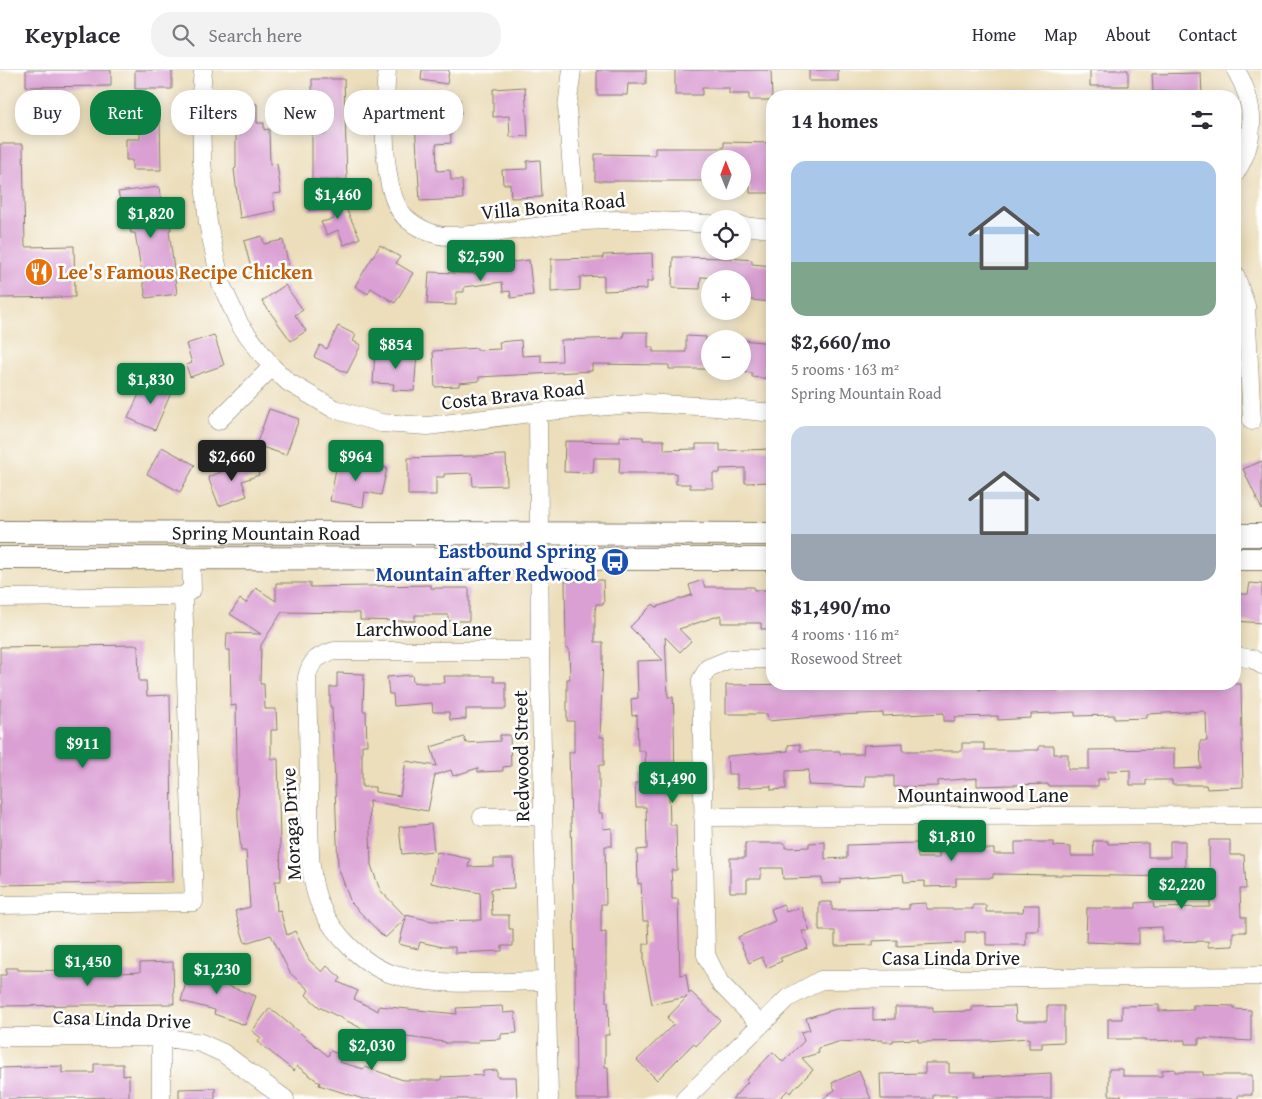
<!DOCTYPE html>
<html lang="en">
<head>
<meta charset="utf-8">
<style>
	:root { --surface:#fff; --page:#f2f2f3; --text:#2b2b33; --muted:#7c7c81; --line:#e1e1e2; --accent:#0b8043 }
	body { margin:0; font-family:"Gentium Book Plus",serif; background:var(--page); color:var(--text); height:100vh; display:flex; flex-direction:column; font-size:19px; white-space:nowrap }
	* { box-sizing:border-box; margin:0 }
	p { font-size:16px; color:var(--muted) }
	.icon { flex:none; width:28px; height:28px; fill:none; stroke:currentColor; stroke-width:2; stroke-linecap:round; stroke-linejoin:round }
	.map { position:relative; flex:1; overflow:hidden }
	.drawer { position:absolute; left:766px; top:20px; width:475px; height:600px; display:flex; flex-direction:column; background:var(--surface); border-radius:20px; box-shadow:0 2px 12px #0003 }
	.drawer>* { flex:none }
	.guide { position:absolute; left:15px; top:20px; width:475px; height:45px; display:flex; gap:10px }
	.needle { width:32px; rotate:359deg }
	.controls { position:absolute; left:701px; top:80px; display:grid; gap:10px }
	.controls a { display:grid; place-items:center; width:50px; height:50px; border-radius:50%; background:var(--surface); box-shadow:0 2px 12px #0003; font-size:25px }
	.price { position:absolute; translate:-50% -42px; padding:0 11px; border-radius:5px; background:var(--accent); color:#fff; font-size:16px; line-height:32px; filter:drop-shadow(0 1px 2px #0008) }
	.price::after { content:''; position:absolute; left:50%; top:30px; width:15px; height:11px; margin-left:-8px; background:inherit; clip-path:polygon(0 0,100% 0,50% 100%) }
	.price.active { background:#222; color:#fff }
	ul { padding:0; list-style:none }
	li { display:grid; align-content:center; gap:10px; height:265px; padding:0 25px }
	li span { display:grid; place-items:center; height:155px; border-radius:15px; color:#555 }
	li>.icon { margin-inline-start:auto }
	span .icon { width:90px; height:90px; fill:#fffc; stroke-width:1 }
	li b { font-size:21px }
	h2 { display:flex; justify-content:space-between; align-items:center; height:60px; padding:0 25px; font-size:21px }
	.tag { padding:0 18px; border-radius:20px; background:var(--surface); box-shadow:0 2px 12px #0003; font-size:18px; line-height:45px }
	.tag.active { background:var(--accent); color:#fff }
	header { display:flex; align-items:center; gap:30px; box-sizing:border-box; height:70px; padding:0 25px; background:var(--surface); border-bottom:1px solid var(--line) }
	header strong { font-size:24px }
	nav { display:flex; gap:28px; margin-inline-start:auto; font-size:18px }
	.search { width:350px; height:45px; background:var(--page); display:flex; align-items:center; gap:12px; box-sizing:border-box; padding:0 18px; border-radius:20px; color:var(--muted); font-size:19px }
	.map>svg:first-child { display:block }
	.building { fill:#da9fd3 }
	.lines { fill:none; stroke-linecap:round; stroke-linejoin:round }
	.minor-casing { stroke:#847d6c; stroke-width:19 }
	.major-casing { stroke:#847d6c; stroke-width:24 }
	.minor { stroke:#fff; stroke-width:18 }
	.major { stroke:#fff; stroke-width:22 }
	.labels { text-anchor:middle; stroke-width:5; stroke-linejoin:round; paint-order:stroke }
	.street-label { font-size:20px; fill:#1c1c1c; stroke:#fff }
	.food-label { font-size:20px; font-weight:bold; fill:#c56008; stroke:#fff; text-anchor:start }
	.transit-label { font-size:20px; font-weight:bold; fill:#164399; stroke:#fff; text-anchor:end }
</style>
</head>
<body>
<header>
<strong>Keyplace</strong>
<div class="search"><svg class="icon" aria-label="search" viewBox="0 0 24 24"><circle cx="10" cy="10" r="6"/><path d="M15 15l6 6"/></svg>Search here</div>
<nav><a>Home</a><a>Map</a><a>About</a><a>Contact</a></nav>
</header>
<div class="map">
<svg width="1262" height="1029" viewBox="0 0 1262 1029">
	<rect width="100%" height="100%" fill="#fff"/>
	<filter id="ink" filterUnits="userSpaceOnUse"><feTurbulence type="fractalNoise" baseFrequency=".02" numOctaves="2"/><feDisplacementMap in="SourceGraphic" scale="10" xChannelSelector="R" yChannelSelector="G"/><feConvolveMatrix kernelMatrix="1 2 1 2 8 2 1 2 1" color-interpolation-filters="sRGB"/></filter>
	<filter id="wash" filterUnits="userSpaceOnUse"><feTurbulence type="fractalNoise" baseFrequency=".0096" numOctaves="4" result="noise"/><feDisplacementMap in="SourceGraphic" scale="20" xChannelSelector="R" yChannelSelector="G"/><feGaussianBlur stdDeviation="1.12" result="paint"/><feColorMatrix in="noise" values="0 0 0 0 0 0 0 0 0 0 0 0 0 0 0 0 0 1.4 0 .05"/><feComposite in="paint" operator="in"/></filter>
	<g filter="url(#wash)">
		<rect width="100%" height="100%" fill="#ecdebb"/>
		<g id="blocks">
			<!-- building -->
			<path class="building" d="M26,0H111V16L26,17Z
				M135,0H172V19H135Z
				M422,0H449L447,14L421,10Z
				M597,0H646V14H628L627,25H597Z
				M675,0H771L772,30H749V24H729V18H702V25H675Z
				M809,0H838V11H809Z
				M1090,0H1128V16H1090Z
				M1201,3L1202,26H1171V21L1153,22L1152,4Z
				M312,9H344L347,110H312V64H326V38H312Z
				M525,17L528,66L510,67L509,46L493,47V19Z
				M460,29L461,44H450L451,73L436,74L437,101L450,100L451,110H462L463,129L420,131L415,53H420L418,31Z
				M236,34H257V53H264V60L269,59L270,95L277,94L281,123L273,124L275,141L240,148L234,99L236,98Z
				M140,45H152V50H160L161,100H132V90H126V69H140Z
				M724,72L772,73V123H750V116H742V89H710V111H595V84L655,85V78H724Z
				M0,74H23L25,177L74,176L75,227L0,228Z
				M540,90L542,127L511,128L510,114H503L502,100L527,99V91Z
				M159,117L162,137L168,136L171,160H169L177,224L146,228L135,163H131L128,147L124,148L118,122Z
				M339,124L360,168L344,175L338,160L327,165L321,152L334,149L332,138L309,140V138Z
				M262,166L264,174L283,170L289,197L253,206L244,171Z
				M380,175L400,187L396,193L413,203L395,233L371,218L368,224L355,216Z
				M652,183L653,211H647V219L604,221V206L580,207V220L551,222V189L603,188V185Z
				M673,187L730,188L752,190V194L772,196L770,232L742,229V209L701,207L700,219L672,218Z
				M529,190L533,225L511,228L510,221L503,222L502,212L464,217V222H456V235L427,234L429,202L482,204L481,196Z
				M285,215L303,240L295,245L306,261L291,271L262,231Z
				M338,256L356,265L353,271L361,275L347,303L314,287L320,275L327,279Z
				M624,262H648V277H653V282H686V266L706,267V273H710V299H669V295L592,294V301L479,307V311L459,313V316L435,317L433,281L477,278V280L500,279L499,272L521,270L522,286L541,285V292L562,291L561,270L623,268Z
				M214,265L224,295L190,307L186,295L192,293L186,274Z
				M742,270L772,273L770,294H772V309L752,307V303L742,302Z
				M375,281L417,284L414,321L393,320L394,314L373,313Z
				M159,309L174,316L155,360L128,348L141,320L152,325Z
				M269,339L299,349L286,385L256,375Z
				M620,366L643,367V370H664V380L696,379V374H720V381L772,379V412L745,413V398L720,399V403H713V418H690V414H676V403H619L620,388H594L593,403L564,402L565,371L620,372Z
				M162,377L195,395L180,422L147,404Z
				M506,385L507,415L473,416L472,403L444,404V407H436V425H408V388Z
				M338,388L387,398L381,425L365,422L363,437L330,431Z
				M253,389L259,405L242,411L247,426L219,436L208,407Z
				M1262,391V440L1243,399Z
				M603,510L604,534H596L595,542V572H603V587L600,667H604V695H599V743H602L603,759L612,758V776H605L606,834H601V863L606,862V932H608L609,965H605V997H608L609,1029H576L575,895L569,682H574V651H567V609H570L569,579H566L565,511Z
				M702,510L705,517H754V520H772V559H761V553H721V545L679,559L691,571L680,582L665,567L668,627H673L674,646L675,723H669L670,755H676L677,800H671L672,817V829H678L680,905L686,904L689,924L691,922L720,950L696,976L694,973L657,1010L637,990L674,954L667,948L687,927L652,934L644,893V874H649L648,851H643L641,813L638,814L637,780L647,779L646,737H636L635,713H640V704H646L645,681H638L637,645L632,646L631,629L638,628L637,591L663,590L630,557L653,534L656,537L692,525L689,515Z
				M276,513H310V517L431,515V518H469V551H448V545H415V551H398L360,550V543L282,542L261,575L260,614H264L265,639H276L277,660H271V689H278L281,811H275L277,841L280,840L287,865L295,861L309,890L322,902L327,896L341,908L338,912L358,921L354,929L378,941L379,936L457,944L456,938L502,936L503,943L515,942L517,963L501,964V969L478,970V973H445V972L399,966V969L365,964V960L319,937L306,925L309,920L290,903L271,865L245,873L235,841L250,837L246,781H241L238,749L236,635L231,636L230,580H226L227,563L261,564L230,544L240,529L246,533L256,518L276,531Z
				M1250,513L1262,514V553L1235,551V524H1248Z
				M138,575L139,611H146L147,626L170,625L173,812L0,815V577Z
				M337,603L364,604L363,641H366L367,675H362V717H375V722L400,726L406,691L437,696L431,677L464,667L466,673L500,671V665H510L511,696L503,697V701L478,702V698L453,706L451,700L435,705L428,741L369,731L371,795L380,820L406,847V845L432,851L481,850L480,823L431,813L437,782L470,789L468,797L494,796V789H513L514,818L491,819L492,845H509V859H513V876H502V881L455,883V877H443L420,872L418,879L399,874L406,848L385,868L351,833L338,797L332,637H330V617H337Z
				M412,605L413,612L421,613H445L444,606H494V612H506V639H466V649L450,650L449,642H433L432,633L394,636L393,624H389L387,607Z
				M807,614H863V616L979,614V620L1010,619V614H1055V620L1087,619V614H1241L1243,717L1207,719L1206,715H1172V710H1146V715H1130V700L1108,701V709H1098V716H1048V714L977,716V708L938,711V716L894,717V706H865V717L808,715L809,700L786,701V719L771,720V716L737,718V704H728L727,686L788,681V675L800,674V681H840V684H863L864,675L885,674L903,673V681H962V673H984V680H1039V676H1054V684H1068V699H1089V680L1174,679V699L1201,698L1200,671H1207L1206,643L1203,641L1147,644V648L1114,649V645L1075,646V642L1031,644V648L998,650V646L955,647V651H944V643L883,646V643L839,645L768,651L767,644H726V615Z
				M431,754L434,781L402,784L399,757Z
				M1209,770H1230V785H1244L1246,819H1240L1241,847H1246V862H1233V876L1208,877V871L1162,872V857L1139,858V874L1086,872L1087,838H1136V833L1153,832L1154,838L1210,837Z
				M1093,771H1108V774L1148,773V787H1170V771H1185V807L993,804V808H956V816L925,817V811L904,812L903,804L840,809V813L822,814V808L783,809L782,798H761V809H747V822H730V788H745V773H785V778L809,777V773L825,772V789L847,788V775L917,773L918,788H939V772H977V779H994V784H1015V772H1054V776L1071,777V786H1094Z
				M819,832H832V840L909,839V834L926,833V839H973V835H986V842H1023L1024,835H1039V861H1026V875H986V862H965V873L897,876V870L873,871V875L835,876V861H819Z
				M783,834L786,842L801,837L810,861H802L808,878L780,888L782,891L767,898L762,887L749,893L738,867L775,851L771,839Z
				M173,892L174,934L0,936V905H6V898H18V900L95,901V904L140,902V893Z
				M191,894L220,903L217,912L256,926L245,955L214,944L215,940L181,931Z
				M1159,935V941L1193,940V935L1234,936V939L1251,940V971L1199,968V974H1185V970L1144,971V969H1108V949H1122V936Z
				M1015,936L1016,950L1024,951H1047V936H1064V972L1042,973V978H1029V968L987,971L918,972V969L893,970V972H882V970L838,972L818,978L819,983L802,988L813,1000L790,1023L788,1020L779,1029H732L748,1012L746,1010L773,982L783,992L804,971L801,962L810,960L806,948L836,939L873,938V950L895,949V937H933V942L972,941V937Z
				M270,938L328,986L330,981L341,985L339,992L364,999L365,997L403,1010H441V1007L483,1005V1001L497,1000V1007H516L517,1029H363L319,1015L320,1013L297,996L294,1001L258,972L261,968L252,961Z
				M925,993H949V1003H975V1007L1051,1003V1029H956V1025H933V1029H881L880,1004L925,1003Z
				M94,994H123V1006L129,1005V1027L0,1029V998L62,996V1003H94Z
				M1109,999H1123V1006H1162V1000L1175,999V1002H1203V1005H1252V1025H1238V1029H1122V1026L1109,1025Z
				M859,1001L871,1029H822L835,1020L832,1013Z
				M215,1018V1029H179V1019Z"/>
		</g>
	</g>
	<g filter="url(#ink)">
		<use href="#blocks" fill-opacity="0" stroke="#847d6c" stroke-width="1"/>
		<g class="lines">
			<defs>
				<path id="minor" d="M203,0L201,23L202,92L208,153L221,214L240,255L272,297L288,312L334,339L381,353L428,356L538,342L642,333L716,337L772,343
					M387,0C384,36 379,121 405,147C415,157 435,167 450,166C491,166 533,156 574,152C619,148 665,151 710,154
					M572,0L567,37L576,152
					M1235,104C1257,69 1256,35 1236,0
					M742,156L772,159
					M1235,204L1246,236L1252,351
					M538,342L540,581L549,1029
					M218,351L272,297
					M183,526L192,519L191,488
					M0,528L183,526L194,832L0,835
					M540,581H334C318,586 311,590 307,607C308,649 309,690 309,732C310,766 307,806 321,837C334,865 365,897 395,905C443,918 498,911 547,911
					M1235,586L1253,589L1262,595
					M482,747L543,746
					M703,747L1262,745
					M761,955L720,913L706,885L701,610L708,598L730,589H772
					M0,967H161L201,973L223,983L285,1029
					M161,967V1029
					M685,1029L788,928L821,910L1262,906"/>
				<g id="major">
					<path id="s1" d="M0,462L772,464"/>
					<path d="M1235,465H1262"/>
					<path d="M0,488L772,489"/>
					<path d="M1235,489H1262"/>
				</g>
			</defs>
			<!-- minor casing -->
			<use href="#minor" class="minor-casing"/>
			<!-- major casing -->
			<use href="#major" class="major-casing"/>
			<!-- minor -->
			<use href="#minor" class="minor"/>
			<!-- major -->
			<use href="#major" class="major"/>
		</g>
	</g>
	<!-- icons -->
	<defs>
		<symbol id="restaurant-disc" viewBox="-11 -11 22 22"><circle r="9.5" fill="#e8710a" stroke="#fff"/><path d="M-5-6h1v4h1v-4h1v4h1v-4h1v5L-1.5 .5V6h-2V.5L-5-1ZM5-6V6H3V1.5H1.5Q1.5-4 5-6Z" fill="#fff"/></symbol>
		<symbol id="bus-disc" viewBox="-11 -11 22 22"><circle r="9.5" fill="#1a4fb4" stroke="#fff"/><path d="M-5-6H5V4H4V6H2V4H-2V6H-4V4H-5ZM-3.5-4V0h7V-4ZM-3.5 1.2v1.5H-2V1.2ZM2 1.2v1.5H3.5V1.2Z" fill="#fff"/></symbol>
	</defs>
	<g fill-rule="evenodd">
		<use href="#restaurant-disc" x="23" y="186" width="32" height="32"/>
		<use href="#bus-disc" x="599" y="476" width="32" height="32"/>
	</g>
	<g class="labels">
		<!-- street labels -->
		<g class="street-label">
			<text transform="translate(553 136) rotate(-5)" y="7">Villa Bonita Road</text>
			<text transform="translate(513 325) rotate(-6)" y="7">Costa Brava Road</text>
			<text dy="7" stroke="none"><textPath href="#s1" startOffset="266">Spring Mountain Road</textPath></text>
			<text x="424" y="566">Larchwood Lane</text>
			<text transform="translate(521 686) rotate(-91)" y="7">Redwood Street</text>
			<text x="983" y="732">Mountainwood Lane</text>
			<text transform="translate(291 754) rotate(-93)" y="7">Moraga Drive</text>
			<text x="951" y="895">Casa Linda Drive</text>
			<text transform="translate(122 949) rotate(2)" y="7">Casa Linda Drive</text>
		</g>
		<!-- food labels -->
		<g class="food-label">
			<text x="58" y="209">Lee's Famous Recipe Chicken</text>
		</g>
		<!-- transit labels -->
		<g class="transit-label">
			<text x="596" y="488">Eastbound Spring<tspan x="596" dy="23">Mountain after Redwood</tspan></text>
		</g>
	</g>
</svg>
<div class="controls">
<a><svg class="needle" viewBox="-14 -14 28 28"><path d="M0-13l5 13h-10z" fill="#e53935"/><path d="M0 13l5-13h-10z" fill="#7c7c81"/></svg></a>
<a><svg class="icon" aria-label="locate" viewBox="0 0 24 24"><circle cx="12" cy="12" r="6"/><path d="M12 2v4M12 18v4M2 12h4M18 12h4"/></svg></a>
<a>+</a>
<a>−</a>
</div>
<b class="price" style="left:338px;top:150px">$1,460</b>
<b class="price" style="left:151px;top:169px">$1,820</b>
<b class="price" style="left:481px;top:212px">$2,590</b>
<b class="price" style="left:396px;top:300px">$854</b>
<b class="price" style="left:151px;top:335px">$1,830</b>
<b class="price active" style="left:232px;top:412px">$2,660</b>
<b class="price" style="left:356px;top:412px">$964</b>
<b class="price" style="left:83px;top:699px">$911</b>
<b class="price" style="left:673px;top:734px">$1,490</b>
<b class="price" style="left:952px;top:792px">$1,810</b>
<b class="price" style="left:1182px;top:840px">$2,220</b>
<b class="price" style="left:88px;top:917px">$1,450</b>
<b class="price" style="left:217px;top:925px">$1,230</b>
<b class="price" style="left:372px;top:1001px">$2,030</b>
<div class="guide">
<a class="tag">Buy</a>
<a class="tag active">Rent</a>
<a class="tag">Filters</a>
<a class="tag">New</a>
<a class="tag">Apartment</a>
</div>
<section class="drawer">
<h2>14 homes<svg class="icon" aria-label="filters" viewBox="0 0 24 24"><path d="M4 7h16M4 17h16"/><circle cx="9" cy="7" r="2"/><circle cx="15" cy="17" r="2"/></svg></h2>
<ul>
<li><span style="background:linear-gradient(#a9c7e8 65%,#7fa58c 0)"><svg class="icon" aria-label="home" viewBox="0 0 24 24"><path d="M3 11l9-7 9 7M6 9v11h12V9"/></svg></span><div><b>$2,660/mo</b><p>5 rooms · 163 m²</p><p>Spring Mountain Road</p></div></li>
<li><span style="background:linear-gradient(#c9d6e8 70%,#9aa5b1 0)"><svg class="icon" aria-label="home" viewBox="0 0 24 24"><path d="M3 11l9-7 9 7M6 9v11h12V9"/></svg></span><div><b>$1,490/mo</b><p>4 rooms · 116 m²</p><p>Rosewood Street</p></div></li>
</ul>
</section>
</div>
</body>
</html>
